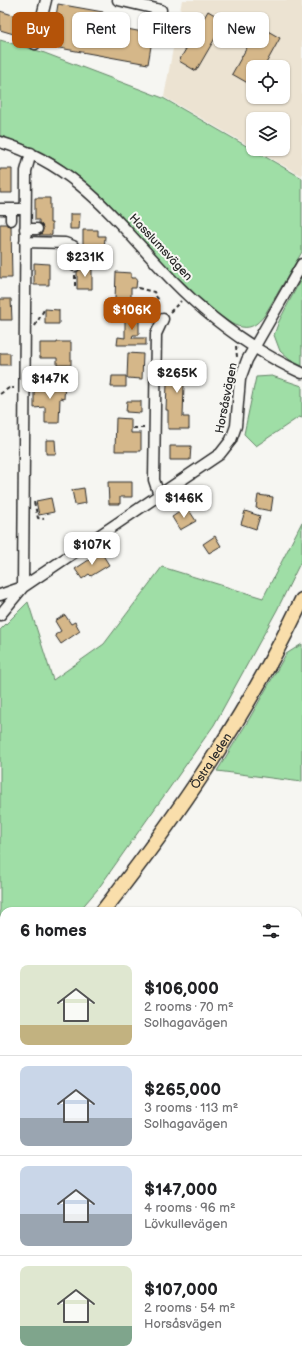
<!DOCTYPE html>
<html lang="en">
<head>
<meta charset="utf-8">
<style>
	:root { --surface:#fff; --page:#f6f6f6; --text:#202124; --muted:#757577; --line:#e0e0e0; --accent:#b45309 }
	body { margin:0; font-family:"Balsamiq Sans",sans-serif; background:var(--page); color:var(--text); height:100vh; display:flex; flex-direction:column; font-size:15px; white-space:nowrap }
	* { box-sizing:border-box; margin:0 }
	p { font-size:13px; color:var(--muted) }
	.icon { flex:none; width:22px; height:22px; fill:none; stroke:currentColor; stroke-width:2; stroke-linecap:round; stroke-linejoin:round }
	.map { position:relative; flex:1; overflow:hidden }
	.details { position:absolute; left:0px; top:907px; width:302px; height:456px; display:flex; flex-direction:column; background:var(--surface); border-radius:12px 12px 0 0; box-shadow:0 1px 3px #0004 }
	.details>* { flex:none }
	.hud { position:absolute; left:12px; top:12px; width:278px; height:36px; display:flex; gap:8px }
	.tools { position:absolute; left:246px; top:60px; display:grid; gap:8px }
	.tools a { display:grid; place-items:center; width:44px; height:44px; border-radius:8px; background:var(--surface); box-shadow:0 1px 3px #0004; font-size:20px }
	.price { position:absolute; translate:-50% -34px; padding:0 9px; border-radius:8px; background:#fff; color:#222; font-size:13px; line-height:26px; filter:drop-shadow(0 1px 2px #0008) }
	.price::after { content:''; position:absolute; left:50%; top:24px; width:12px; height:9px; margin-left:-6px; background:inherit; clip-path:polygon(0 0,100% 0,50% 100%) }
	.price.current { background:var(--accent); color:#fff }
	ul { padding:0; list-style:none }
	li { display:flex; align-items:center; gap:12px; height:100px; padding:0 20px }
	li+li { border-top:1px solid var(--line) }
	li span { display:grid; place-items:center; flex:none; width:112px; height:80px; border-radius:8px; color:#555 }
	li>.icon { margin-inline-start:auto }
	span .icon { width:48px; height:48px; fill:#fffc; stroke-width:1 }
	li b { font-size:17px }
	h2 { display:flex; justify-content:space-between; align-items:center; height:48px; padding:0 20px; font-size:17px }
	.chip { padding:0 14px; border-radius:8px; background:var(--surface); box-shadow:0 1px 3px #0004; font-size:14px; line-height:36px }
	.chip.current { background:var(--accent); color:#fff }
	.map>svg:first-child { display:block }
	.built { fill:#ece3d2; fill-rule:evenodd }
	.green { fill:#9fdea6; stroke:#658468 }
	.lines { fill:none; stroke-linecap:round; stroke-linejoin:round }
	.stream { stroke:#6c87a2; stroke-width:3 }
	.building { fill:#d5b789; stroke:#2b2b2b }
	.minor-casing { stroke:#2b2b2b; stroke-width:13 }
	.highway-casing { stroke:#2b2b2b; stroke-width:17 }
	.path { stroke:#2b2b2b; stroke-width:2; stroke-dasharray:4 3; stroke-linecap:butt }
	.minor { stroke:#f6f6f2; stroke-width:10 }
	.highway { stroke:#f9deab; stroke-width:14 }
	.rail-casing { stroke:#2b2b2b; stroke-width:4.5 }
	.rail { stroke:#f6f6f2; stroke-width:3; stroke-dasharray:9; stroke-linecap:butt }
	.labels { text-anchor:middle; stroke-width:4; stroke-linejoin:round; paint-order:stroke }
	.street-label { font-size:12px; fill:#2b2b2b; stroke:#f6f6f2 }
</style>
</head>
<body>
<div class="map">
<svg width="302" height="1363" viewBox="0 0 302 1363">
	<rect width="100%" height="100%" fill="#f6f6f2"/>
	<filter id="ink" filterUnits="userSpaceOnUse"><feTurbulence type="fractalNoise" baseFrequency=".025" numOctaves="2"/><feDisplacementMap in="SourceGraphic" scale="8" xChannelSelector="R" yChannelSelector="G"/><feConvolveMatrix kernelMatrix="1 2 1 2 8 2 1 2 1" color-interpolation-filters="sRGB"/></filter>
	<g filter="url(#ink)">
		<!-- built -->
		<path class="built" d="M182,0H302V176L254,149H283V119H253V148L164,97ZM253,67H283V97H253Z
			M4,1064V1290L0,1293V1067Z
			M298,1158L302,1162V1197L298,1202Z
			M41,1359H154L151,1363H39Z"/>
		<!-- green -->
		<path class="green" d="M0,40L42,52L163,98L302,178V252L264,316C258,323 252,329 242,327C232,326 223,318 216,312C167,276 134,222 87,183C74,173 60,162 45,154C31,146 15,141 0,136Z
			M302,277V366L290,360L280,351L274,335L279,321Z
			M272,376L302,386V418L299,417L256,446L244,434L256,377Z
			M302,522V559L277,610L214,725L98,889L79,911H4V995L0,999V630L28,602L53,680L104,644L162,567L263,598Z
			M302,644V782L217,771L248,721L286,654Z
			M298,1033L302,1034V1129L298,1127Z
			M2,1335L4,1336V1359H7L0,1363V1340Z
			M302,1352V1363H275L284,1359H298V1353Z"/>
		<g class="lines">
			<!-- stream -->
			<path class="stream" d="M0,930L4,931
				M298,1050L302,1051"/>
		</g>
		<!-- building -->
		<path class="building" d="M58,4L103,12L101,24L153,34L148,64L43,45L49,15L56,16Z
			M0,11L22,18L17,35L0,30Z
			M208,11L225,21L196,71L179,61Z
			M259,26L280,38L264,67H253V86L232,74Z
			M0,169H12V193H0Z
			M35,198H50V223H52V235H39L42,233L43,229L42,225L39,223V220H35Z
			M70,214H80L79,229H70Z
			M0,224H6L11,226L12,278H0Z
			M83,230H98V236H105L104,252L83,251Z
			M34,263L49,264V285H34Z
			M81,267H92V289H77V272Z
			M116,272L131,273V278H137L136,288H131V300L115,299Z
			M0,299H11L12,320H0Z
			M45,309L59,310V324H45Z
			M125,312H139V335H133L132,338H146V345H117L118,337L125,338Z
			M57,342H71V365H57V358H40V343H57Z
			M0,353H10V365H0Z
			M128,353L143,354L142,379L127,378Z
			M162,367L196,368V384H184L183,417H189V429H168V410H166L167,383H162Z
			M112,376H126V387H111Z
			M45,383H65L64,399L60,398L59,423H45V407L34,408V385H45Z
			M127,401H141V413L126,412Z
			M116,418L131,419V433H141V451H115Z
			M46,440H55L56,454H46Z
			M170,446H191L190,460H170Z
			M108,482H132V497H120V504H109Z
			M84,488L86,503L75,505L72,490Z
			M258,495L273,497L271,511L256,508Z
			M51,498L54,512L39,515L36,501Z
			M187,507L196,521L180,530L172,517Z
			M245,511L260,516L256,529L241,524Z
			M215,536L221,546L209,553L203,544Z
			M101,552L109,565L91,576L89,574L82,579L75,569Z
			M65,615L71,624L75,622L80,631L61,644L55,635L61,631L55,621Z"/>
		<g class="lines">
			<defs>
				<path id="minor" d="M118,0L161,10
					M35,44L46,0
					M0,142C80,166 117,223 172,280C209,318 254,351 302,373
					M0,209H25
					M11,220V209
					M25,229H37
					M25,242L65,243L73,246L75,266
					M159,495L154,480L156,334L163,319
					M0,595L23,587L220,454L231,440L236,426L240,379L247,360L302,264
					M0,615L23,587L26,171L31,153
					M298,951L302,948
					M0,1127L4,1112
					M0,1139L4,1140
					M0,1205L4,1209
					M0,1277L4,1273
					M298,1285L302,1287
					M1,1324L4,1321
					M17,1363L19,1359
					M58,1363L61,1359
					M143,1363L146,1359"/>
				<g id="highway">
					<path id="s1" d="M103,911C179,814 249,712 302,600"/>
					<path d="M0,1029L4,1025"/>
				</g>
			</defs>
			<!-- minor casing -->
			<use href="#minor" class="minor-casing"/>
			<!-- highway casing -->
			<use href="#highway" class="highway-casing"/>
			<!-- path -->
			<path class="path" d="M75,286V275
				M138,288L154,292L157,298L161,300
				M170,312L181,301
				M35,326L45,308
				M236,346L237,357
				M0,394L9,388H14
				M133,428H146
				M34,502L38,518L44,519
				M298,966L302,962
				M0,1297L4,1294
				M298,1351L302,1350
				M36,1363L37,1359
				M269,1363L279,1359"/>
			<!-- minor -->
			<use href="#minor" class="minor"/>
			<!-- highway -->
			<use href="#highway" class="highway"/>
			<defs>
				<path id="rail" d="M298,1233L302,1228
					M298,1244L302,1239
					M195,1363L198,1359
					M204,1363L207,1359"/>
			</defs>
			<!-- rail casing -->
			<use href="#rail" class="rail-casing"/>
			<!-- rail -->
			<use href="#rail" class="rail"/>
		</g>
	</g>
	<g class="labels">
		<!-- street labels -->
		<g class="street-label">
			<text transform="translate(161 247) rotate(47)" y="4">Hasslumsvägen</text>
			<text transform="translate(226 398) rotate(-79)" y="4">Horsåsvägen</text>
			<text dy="4" stroke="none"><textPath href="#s1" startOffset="185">Östra leden</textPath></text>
		</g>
	</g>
</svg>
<div class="tools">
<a><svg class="icon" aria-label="locate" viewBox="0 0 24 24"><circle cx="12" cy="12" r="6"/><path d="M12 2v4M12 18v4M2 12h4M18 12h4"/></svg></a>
<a><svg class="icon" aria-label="layers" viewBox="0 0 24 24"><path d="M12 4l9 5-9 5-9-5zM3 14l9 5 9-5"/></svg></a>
</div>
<b class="price" style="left:85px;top:278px">$231K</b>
<b class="price current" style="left:132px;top:331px">$106K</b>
<b class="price" style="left:177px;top:394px">$265K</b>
<b class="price" style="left:50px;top:400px">$147K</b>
<b class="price" style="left:184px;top:519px">$146K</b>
<b class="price" style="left:92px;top:566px">$107K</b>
<div class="hud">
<a class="chip current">Buy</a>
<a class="chip">Rent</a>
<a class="chip">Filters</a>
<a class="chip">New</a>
</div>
<section class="details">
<h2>6 homes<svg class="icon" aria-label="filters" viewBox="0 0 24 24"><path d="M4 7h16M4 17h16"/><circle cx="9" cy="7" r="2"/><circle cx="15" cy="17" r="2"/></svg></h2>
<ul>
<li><span style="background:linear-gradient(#dfe7d0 75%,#c2b280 0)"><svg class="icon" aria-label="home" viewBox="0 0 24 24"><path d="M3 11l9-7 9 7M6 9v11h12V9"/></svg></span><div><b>$106,000</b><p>2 rooms · 70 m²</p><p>Solhagavägen</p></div></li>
<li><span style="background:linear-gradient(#c9d6e8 65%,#9aa5b1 0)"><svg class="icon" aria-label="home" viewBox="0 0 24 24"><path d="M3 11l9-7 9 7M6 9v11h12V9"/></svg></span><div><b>$265,000</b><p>3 rooms · 113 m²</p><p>Solhagavägen</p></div></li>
<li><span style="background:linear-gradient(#c9d6e8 60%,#9aa5b1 0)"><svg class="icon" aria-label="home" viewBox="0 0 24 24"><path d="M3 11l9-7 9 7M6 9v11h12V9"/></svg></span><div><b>$147,000</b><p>4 rooms · 96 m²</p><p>Lövkullevägen</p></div></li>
<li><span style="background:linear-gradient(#dfe7d0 75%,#7fa58c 0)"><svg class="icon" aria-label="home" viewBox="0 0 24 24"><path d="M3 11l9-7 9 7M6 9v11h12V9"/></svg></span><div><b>$107,000</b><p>2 rooms · 54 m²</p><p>Horsåsvägen</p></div></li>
</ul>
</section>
</div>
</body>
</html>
